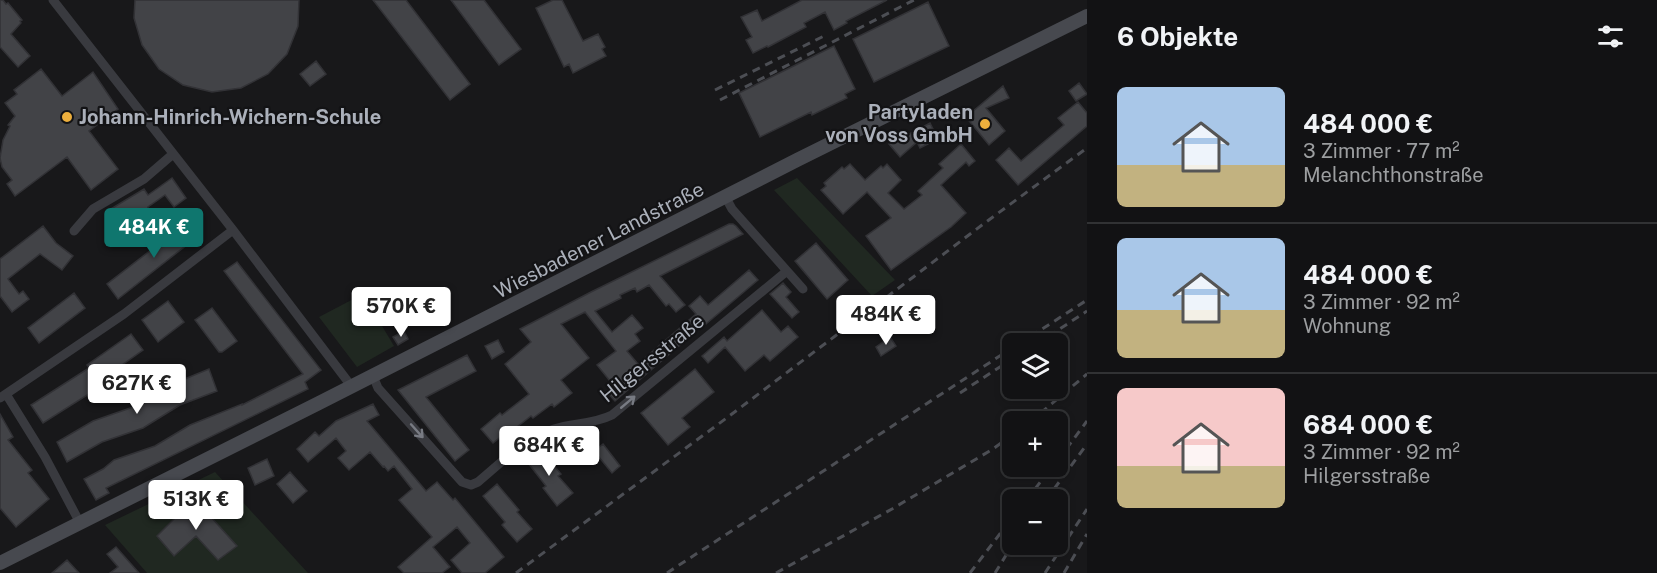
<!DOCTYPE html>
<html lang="de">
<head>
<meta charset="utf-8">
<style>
	:root { --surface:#121214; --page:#1f2022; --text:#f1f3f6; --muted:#9c9ea0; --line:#313234; --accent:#0f766e }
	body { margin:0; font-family:"Public Sans",sans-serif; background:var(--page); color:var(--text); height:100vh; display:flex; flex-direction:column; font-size:22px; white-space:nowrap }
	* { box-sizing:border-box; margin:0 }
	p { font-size:20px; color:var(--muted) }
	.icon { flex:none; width:33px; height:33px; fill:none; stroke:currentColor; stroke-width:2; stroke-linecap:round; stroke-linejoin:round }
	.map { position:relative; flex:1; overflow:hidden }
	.side { display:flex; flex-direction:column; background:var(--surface); width:570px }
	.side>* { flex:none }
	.fabs { position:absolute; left:1002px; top:333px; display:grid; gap:12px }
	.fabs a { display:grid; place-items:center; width:66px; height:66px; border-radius:9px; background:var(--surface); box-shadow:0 3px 9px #0003,0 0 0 2px var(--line); font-size:30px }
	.price { position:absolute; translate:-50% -51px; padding:0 14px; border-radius:6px; background:#fff; color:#222; font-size:20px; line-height:39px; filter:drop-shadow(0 2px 3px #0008) }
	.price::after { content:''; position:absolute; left:50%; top:36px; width:18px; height:14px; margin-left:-9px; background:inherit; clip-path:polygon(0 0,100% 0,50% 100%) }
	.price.selected { background:var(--accent); color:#fff }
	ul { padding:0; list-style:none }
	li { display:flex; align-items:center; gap:18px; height:150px; padding:0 30px }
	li+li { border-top:2px solid var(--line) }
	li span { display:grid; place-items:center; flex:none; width:168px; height:120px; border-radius:9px; color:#555 }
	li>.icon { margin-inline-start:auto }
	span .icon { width:72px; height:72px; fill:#fffc; stroke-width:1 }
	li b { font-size:26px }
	h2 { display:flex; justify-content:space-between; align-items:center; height:72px; padding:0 30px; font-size:26px }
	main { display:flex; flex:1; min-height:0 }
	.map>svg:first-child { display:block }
	.green { fill:#202821 }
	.building { fill:#424347; stroke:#323236; stroke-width:1.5 }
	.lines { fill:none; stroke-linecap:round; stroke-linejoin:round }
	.street { stroke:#393a3f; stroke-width:9 }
	.secondary { stroke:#47494f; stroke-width:14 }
	.rail { stroke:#4c4e54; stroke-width:3; stroke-dasharray:8 6; stroke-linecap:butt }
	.oneway { stroke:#787b83 }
	.poi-dot { fill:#edaf3d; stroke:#131315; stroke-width:2 }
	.labels { text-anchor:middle; stroke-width:4.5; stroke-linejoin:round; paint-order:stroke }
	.poi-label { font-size:20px; font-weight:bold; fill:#abb0ba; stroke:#131315; text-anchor:end }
	.street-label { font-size:20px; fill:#abb0ba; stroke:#131315 }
</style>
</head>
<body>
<main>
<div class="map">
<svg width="1087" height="573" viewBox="0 0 1087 573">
	<rect width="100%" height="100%" fill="#18181a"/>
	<!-- green -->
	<path class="green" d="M797,178L895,280L872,296L774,190Z
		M363,294L394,346L357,367L319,317Z
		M215,472L308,573H147L105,525Z"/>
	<!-- building -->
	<path class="building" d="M0,0H3L6,4L8,3L22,20L20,21L21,23L11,34L30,56L18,67L0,47Z
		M135,0H299L298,26L287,54L268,74L241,88L212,92L183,85L159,69L142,45L134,18Z
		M373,0H406L470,84L450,100Z
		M451,0H484L521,49L499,65Z
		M553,0H562L583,41L598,34L605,47L602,49L606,56L573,73L569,64L564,67L536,8Z
		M802,0H887L846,21L847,23L834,30L825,12L804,23L806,27L768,47L767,46L753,53L746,40L752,37L741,17L757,10L762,21Z
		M928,2L949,46L874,82L853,39Z
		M834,46L855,89L845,94L847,98L812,115L811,112L760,137L739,93Z
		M316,61L326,74L310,86L300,74Z
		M41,69L62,96L93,72L118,109L89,131L118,169L91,190L67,157L15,196L7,184L12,180L2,167L0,158L3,140L10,126L8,125L15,116L5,103L17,94L14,90Z
		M1079,83L1087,94L1076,101L1069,91Z
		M1003,86L1009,98L986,108L1005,131L989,145L966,117Z
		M1078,102L1087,113V126L1018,185L996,160L1009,148L1021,161L1064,125L1058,118Z
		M930,123L938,139L920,148L917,142L900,157L889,144L897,136L900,139Z
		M961,144L975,161L969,166L966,162L941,185L966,213L951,227L891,270L866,236L891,218L867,192L843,214L821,190L826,186L824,183L842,167L844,169L850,164L865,180L881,166L883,168L887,164L901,180L888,193L904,209L922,195L918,191L943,168L939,164Z
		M172,178L186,198L174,207L165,195L148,207L147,212L142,211L117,225L109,210L144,189L148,195Z
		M191,219L202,233L118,299L107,284Z
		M729,224H733L736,226L743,234L660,276L685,305L676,312L669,304L666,306L649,285L637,292L635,288L620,295L621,298L595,311L612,332L632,315L639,323L643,328L635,334L640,341L627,351L638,364L696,314L689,306L700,296L708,305L749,270L758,280L706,324L704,321L678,343L680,345L615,401L607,392L614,386L597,365L616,351L585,312L561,324L589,358L561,380L572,393L554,407L552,404L533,418L531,416L513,430L512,428L493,443L481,429L500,413L502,415L529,394L505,364L531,342L520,329L591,292Z
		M43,226L56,243L73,256L62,270L40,254L8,279L19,294L23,291L29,299L12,312L0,296V259Z
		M816,243L848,280L827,299L795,261Z
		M237,262L321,370L305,382L308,389L106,488L109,493L96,500L84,479L103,469L114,460L155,446L190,425L242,404V405L303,374L224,271Z
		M783,283L791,292L786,297L799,312L792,318L770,294Z
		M74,293L85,308L39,343L28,328Z
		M168,301L184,322L158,342L142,320Z
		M212,308L237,341L222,352H219L195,320Z
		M762,310L781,332L788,326L798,337L770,361L764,355L745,371L725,347L708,363L702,356L724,337L727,341Z
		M404,331L408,339L398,345L393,337Z
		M131,334L143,350L98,382L100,387L43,423L31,405L89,368L87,365Z
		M890,337L896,346L881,356L876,347Z
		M498,340L504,352L492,359L485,346Z
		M467,355L476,371L426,397L469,450L455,461L398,390Z
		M209,369L217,391L180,405L143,428L102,442L67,462L57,442L93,421L133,407L170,385Z
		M695,369L714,392L682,418L690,427L668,445L641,413Z
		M373,404L379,415L367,421L426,491L437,482L453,500L455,498L504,557L485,573H462L451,560L470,543L457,527L433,547L450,567L442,573H404L398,567L432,537L399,500L412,489L394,466L388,471L384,466L383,467L370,452L349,470L338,458L346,451L336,438L308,462L297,449L315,432L319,436L336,421Z
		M0,414L13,437L8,440L32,470L28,473L49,499L16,527L0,508Z
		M603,444L620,466L612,473L594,451Z
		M539,447L561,474L558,476L573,493L557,506L543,488L546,486L525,459Z
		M267,459L274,476L255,485L248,468Z
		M290,472L307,491L293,503L277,484Z
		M497,484L519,510L517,512L532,529L517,542L502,525L505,522L483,496Z
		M192,496L237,546L218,560L196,536L174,556L157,536L177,516L174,512Z
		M116,547L139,573H110L118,567L107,554Z
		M67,560L79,573H52Z"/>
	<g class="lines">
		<!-- street -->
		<path class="street" d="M53,0L233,230L352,387
			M726,198L732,209L803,289
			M74,231L93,209L144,179L173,154
			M373,376L378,388L462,482L471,485L478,482C501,463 525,438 554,429C573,423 594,424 612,415L787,271
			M6,394L45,457L80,523
			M0,398L124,314L233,230"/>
		<!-- secondary -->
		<path class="secondary" d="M0,563L319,403L797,160L1087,16"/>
		<!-- rail -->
		<path class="rail" d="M715,90L824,36
			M720,100L914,0
			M1019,344L1087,300
			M1037,344L1087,311
			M960,393L1012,359
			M1030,422L1087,374
			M1058,460L1087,421
			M1027,500L1052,466
			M1046,500L1087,444
			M516,573L728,417L986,222L1087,148
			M667,573L1012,348
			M776,573L892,509L993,449L1012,435
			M970,573L1012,518
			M995,573L1013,544
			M1045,573L1087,509
			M1064,573L1087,534"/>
	</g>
	<!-- one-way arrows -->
	<defs><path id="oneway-shaft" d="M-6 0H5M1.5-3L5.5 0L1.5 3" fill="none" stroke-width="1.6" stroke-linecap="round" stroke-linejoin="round" transform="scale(1.5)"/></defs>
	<g class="oneway">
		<use href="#oneway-shaft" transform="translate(628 402) rotate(-40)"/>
		<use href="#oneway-shaft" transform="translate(417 431) rotate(48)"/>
	</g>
	<!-- markers -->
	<g class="poi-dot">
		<circle cx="67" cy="117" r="6"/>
		<circle cx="985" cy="124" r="6"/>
	</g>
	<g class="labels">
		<!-- poi labels -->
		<g class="poi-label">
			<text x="973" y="119">Partyladen<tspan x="973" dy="23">von Voss GmbH</tspan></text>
			<text x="79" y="124" text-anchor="start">Johann-Hinrich-Wichern-Schule</text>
		</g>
		<!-- street labels -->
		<g class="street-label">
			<text transform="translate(599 240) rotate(-27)" y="7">Wiesbadener Landstraße</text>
			<text transform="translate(652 358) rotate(-39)" y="7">Hilgersstraße</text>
		</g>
	</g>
</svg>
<div class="fabs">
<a><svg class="icon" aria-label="layers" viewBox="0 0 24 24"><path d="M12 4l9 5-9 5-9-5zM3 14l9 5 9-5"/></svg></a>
<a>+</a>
<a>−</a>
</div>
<b class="price selected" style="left:154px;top:259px">484K €</b>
<b class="price" style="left:401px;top:338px">570K €</b>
<b class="price" style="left:886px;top:346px">484K €</b>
<b class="price" style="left:137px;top:415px">627K €</b>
<b class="price" style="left:549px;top:477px">684K €</b>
<b class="price" style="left:196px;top:531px">513K €</b>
</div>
<section class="side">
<h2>6 Objekte<svg class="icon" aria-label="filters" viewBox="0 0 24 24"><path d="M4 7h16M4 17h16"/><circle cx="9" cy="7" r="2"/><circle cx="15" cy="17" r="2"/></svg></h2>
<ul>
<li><span style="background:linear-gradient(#a9c7e8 65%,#c2b280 0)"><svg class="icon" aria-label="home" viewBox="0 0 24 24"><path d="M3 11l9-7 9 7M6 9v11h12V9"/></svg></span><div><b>484 000 €</b><p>3 Zimmer · 77 m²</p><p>Melanchthonstraße</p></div></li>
<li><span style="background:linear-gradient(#a9c7e8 60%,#c2b280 0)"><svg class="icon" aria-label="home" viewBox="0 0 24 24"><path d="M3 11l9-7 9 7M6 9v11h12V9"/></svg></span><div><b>484 000 €</b><p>3 Zimmer · 92 m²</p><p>Wohnung</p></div></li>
<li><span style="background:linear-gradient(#f6c9c9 65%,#c2b280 0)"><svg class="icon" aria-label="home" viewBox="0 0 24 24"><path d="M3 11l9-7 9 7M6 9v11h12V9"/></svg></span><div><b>684 000 €</b><p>3 Zimmer · 92 m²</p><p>Hilgersstraße</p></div></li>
</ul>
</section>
</main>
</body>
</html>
